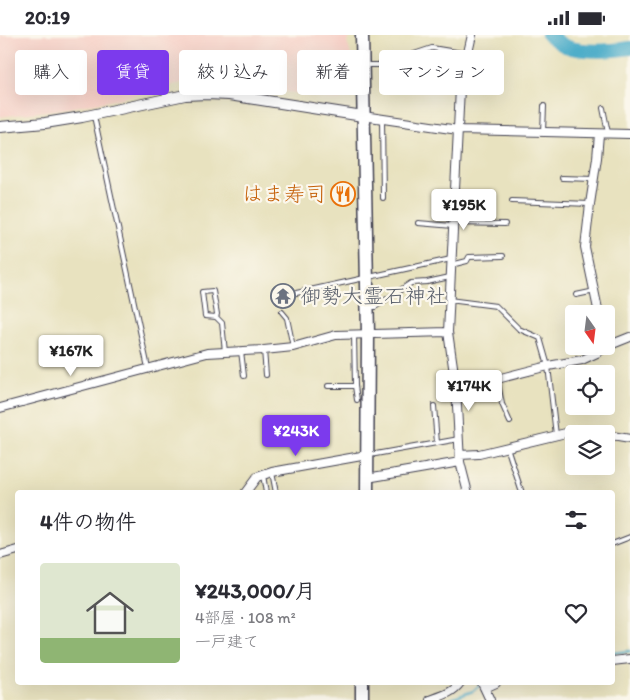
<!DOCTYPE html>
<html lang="ja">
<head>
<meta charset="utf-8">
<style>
	:root { --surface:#fff; --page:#f7f7f7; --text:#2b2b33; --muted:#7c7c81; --accent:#7c3aed }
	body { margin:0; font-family:Itim,"Klee One",sans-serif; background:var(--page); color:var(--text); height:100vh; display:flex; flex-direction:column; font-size:19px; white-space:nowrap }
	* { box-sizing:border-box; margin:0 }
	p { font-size:16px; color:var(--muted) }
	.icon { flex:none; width:28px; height:28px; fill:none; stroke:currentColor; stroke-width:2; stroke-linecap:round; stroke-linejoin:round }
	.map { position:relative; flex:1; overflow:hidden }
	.details { position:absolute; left:15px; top:455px; width:600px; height:195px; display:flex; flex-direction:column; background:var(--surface); border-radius:5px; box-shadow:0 5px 20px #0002 }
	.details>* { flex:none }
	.guide { position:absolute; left:15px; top:15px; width:600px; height:45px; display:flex; gap:10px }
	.needle { width:32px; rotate:166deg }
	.fabs { position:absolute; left:565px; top:270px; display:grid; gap:10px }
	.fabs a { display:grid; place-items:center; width:50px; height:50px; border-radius:5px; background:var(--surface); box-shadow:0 5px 20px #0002; font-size:25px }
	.price { position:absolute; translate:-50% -42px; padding:0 11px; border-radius:5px; background:#fff; color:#222; font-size:16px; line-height:32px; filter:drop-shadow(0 1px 2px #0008) }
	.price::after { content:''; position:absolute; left:50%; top:30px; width:15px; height:11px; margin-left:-8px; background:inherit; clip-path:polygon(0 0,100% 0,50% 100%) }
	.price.current { background:var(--accent); color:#fff }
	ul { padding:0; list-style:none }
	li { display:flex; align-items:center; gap:15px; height:125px; padding:0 25px }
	li span { display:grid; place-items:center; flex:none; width:140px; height:100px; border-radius:5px; color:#555 }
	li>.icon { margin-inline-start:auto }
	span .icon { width:60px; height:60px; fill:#fffc; stroke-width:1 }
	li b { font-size:21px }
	h2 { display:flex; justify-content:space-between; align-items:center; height:60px; padding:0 25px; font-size:21px }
	.pill { padding:0 18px; border-radius:5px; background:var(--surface); box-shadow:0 5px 20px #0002; font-size:18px; line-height:45px }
	.pill.current { background:var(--accent); color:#fff }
	.status { display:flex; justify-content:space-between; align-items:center; height:35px; padding:0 25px; background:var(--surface); direction:ltr }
	.status svg { height:14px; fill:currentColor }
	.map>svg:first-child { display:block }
	.built { fill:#f7d1c8 }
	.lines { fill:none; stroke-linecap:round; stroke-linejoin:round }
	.stream { stroke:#48abc8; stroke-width:2.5 }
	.river { stroke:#48abc8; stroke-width:14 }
	.service-casing { stroke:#403f4f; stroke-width:6 }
	.minor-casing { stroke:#403f4f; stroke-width:10 }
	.tertiary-casing { stroke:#403f4f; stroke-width:12 }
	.primary-casing { stroke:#403f4f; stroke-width:15 }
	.service { stroke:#fff; stroke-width:4 }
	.minor { stroke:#fff; stroke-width:8 }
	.tertiary { stroke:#fff; stroke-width:10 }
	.primary { stroke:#fff; stroke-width:12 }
	.labels { text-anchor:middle; stroke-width:4.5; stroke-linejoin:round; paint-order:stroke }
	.food-label { font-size:21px; fill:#c56008; stroke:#fbf7ec; text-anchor:end }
	.worship-label { font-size:21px; fill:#5b616d; stroke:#fbf7ec; text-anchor:start }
</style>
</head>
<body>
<div class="status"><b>20:19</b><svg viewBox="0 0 49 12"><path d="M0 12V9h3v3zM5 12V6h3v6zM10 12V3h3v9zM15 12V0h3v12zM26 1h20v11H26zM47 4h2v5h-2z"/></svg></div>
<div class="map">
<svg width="630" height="665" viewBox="0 0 630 665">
	<rect width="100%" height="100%" fill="#fbf7ec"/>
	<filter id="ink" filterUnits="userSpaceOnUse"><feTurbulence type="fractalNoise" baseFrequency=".02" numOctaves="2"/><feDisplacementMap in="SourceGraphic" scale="10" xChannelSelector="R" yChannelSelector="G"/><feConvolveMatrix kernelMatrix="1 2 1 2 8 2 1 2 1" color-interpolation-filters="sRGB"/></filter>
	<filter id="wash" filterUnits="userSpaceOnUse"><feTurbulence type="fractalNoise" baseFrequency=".0096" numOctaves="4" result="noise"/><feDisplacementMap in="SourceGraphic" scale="20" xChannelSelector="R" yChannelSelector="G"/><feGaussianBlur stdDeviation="1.12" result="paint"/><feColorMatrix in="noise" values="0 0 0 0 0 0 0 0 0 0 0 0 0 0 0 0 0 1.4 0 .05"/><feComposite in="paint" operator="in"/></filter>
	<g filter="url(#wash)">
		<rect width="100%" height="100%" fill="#e8e2bf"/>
		<!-- built -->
		<path class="built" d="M0,0H349V5L347,7L353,27V54L339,66L233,47H185L109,66L63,74L0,82Z"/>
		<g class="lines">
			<!-- stream -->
			<path class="stream" d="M612,618L630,616
				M449,665L473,656L482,648"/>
			<!-- river -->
			<path class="river" d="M548,0C553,3 559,8 565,11C584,18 610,16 630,13"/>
		</g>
	</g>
	<g filter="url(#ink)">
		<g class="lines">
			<defs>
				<path id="service" d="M366,30H381L432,13L468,19
					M603,73L608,98
					M94,81L148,333
					M382,84L383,163
					M543,97L544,71
					M562,143L594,144
					M440,162L454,163
					M512,166L590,169
					M418,188L453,191
					M453,188L505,189
					M451,230L467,226L469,222L503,221
					M576,260L595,256
					M278,262L451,224
					M449,265L496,271L519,294L540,303L548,331L556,400
					M370,272H375L411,248L427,247L450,242
					M282,277L287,283L293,312
					M216,282L217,279L213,256L202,257L205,281L216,282L222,288L225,317
					M264,315L266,340
					M241,316L244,341
					M497,344L502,369L510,387
					M328,351H355L354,299
					M355,351L357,365
					M434,371L437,408
					M507,412L522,458
					M370,420L459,404
					M272,437L276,458
					M263,440L266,458
					M612,509L630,502"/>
				<path id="minor" d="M363,81L458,95L630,99
					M599,279L585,212L590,169L597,123L599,99
					M456,352L497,344L548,331L582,325L597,318L605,312L630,302
					M0,373L207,318L264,315L293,312L336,300L448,297
					M606,400L630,404
					M460,420L479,419L570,397L586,396L601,399
					M367,443L460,427
					M245,458L257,442L272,437L367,420
					M468,458L460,427L456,352L448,297L460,53L472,0
					M0,520L18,515
					M612,626L630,624
					M482,648L490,665
					M485,653L496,648
					M430,665C441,661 453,658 460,648"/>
				<path id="tertiary" d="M0,92L45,88L82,82L185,60L207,59L229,60L363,81"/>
				<path id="primary" d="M362,0L368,299L367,458
					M362,665V648"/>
			</defs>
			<!-- service casing -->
			<use href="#service" class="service-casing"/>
			<!-- minor casing -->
			<use href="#minor" class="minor-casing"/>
			<!-- tertiary casing -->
			<use href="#tertiary" class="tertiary-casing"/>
			<!-- primary casing -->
			<use href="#primary" class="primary-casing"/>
			<!-- service -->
			<use href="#service" class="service"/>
			<!-- minor -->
			<use href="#minor" class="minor"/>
			<!-- tertiary -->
			<use href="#tertiary" class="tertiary"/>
			<!-- primary -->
			<use href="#primary" class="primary"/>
		</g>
	</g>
	<!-- icons -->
	<defs>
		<symbol id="restaurant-ring" viewBox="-11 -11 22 22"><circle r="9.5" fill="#fbf7ec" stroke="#e8710a" stroke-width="1.5"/><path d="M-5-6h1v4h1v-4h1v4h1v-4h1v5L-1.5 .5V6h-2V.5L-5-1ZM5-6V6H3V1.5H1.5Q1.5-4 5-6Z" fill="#e8710a"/></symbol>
		<symbol id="temple-ring" viewBox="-11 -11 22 22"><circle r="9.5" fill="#fbf7ec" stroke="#6b7280" stroke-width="1.5"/><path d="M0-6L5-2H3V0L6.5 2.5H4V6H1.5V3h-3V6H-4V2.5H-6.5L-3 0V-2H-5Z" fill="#6b7280"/></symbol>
	</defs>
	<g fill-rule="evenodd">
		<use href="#restaurant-ring" x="329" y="145" width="28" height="28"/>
		<use href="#temple-ring" x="269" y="247" width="28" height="28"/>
	</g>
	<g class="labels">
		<!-- food labels -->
		<g class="food-label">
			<text x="326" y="166">はま寿司</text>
		</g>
		<!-- worship labels -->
		<g class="worship-label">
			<text x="300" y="268">御勢大霊石神社</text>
		</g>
	</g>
</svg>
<div class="fabs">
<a><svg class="needle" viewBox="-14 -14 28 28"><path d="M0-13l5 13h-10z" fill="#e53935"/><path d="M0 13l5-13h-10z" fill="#7c7c81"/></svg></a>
<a><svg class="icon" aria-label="locate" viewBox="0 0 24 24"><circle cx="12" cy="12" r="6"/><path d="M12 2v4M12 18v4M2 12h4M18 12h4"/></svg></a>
<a><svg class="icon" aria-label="layers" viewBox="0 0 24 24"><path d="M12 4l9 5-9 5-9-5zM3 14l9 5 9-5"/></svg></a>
</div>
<b class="price" style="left:464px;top:196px">¥195K</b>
<b class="price" style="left:71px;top:342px">¥167K</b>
<b class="price" style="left:469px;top:377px">¥174K</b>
<b class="price current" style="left:296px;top:422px">¥243K</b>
<div class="guide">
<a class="pill">購入</a>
<a class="pill current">賃貸</a>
<a class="pill">絞り込み</a>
<a class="pill">新着</a>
<a class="pill">マンション</a>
</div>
<section class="details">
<h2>4件の物件<svg class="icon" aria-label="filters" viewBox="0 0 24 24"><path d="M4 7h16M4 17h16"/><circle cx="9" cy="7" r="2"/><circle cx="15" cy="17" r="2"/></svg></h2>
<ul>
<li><span style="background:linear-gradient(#dfe7d0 75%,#8fb573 0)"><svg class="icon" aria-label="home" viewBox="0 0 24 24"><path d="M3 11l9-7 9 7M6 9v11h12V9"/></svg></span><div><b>¥243,000/月</b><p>4部屋 · 108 m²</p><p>一戸建て</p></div><svg class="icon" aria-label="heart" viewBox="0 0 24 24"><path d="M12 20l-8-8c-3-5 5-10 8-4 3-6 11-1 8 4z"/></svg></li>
</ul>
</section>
</div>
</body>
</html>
